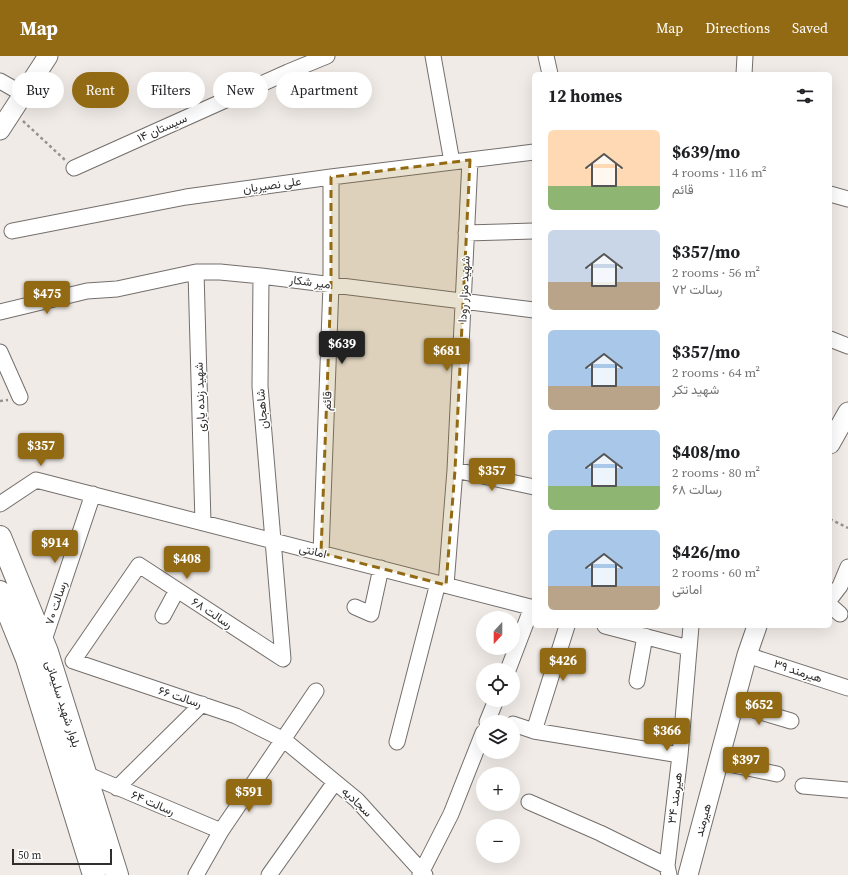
<!DOCTYPE html>
<html lang="en">
<head>
<meta charset="utf-8">
<style>
	:root { --surface:#fff; --page:#f2f2f2; --text:#202124; --muted:#757577; --accent:#936a14 }
	body { margin:0; font-family:"Source Serif 4",Vazirmatn,serif; background:var(--page); color:var(--text); height:100vh; display:flex; flex-direction:column; font-size:15px; white-space:nowrap }
	* { box-sizing:border-box; margin:0 }
	p { font-size:13px; color:var(--muted) }
	.icon { flex:none; width:22px; height:22px; fill:none; stroke:currentColor; stroke-width:2; stroke-linecap:round; stroke-linejoin:round }
	.map { position:relative; flex:1; overflow:hidden }
	.sheet { position:absolute; left:532px; top:16px; width:300px; height:556px; display:flex; flex-direction:column; background:var(--surface); border-radius:6px; box-shadow:0 4px 16px #0002 }
	.sheet>* { flex:none }
	.hud { position:absolute; left:12px; top:16px; width:380px; height:36px; display:flex; gap:8px }
	.needle { width:26px; rotate:201deg }
	.buttons { position:absolute; left:476px; top:555px; display:grid; gap:8px }
	.buttons a { display:grid; place-items:center; width:44px; height:44px; border-radius:50%; background:var(--surface); box-shadow:0 4px 16px #0002; font-size:20px }
	.scale { position:absolute; left:12px; bottom:10px; width:100px; box-sizing:border-box; padding-left:4px; border:2px solid #312f2e; border-top:0; font-size:11px; line-height:14px; white-space:nowrap; color:#312f2e; -webkit-text-stroke:3px #fff; paint-order:stroke }
	.price { position:absolute; translate:-50% -34px; padding:0 9px; border-radius:4px; background:var(--accent); color:#fff; font-size:13px; line-height:26px; filter:drop-shadow(0 1px 2px #0008) }
	.price::after { content:''; position:absolute; left:50%; top:24px; width:12px; height:9px; margin-left:-6px; background:inherit; clip-path:polygon(0 0,100% 0,50% 100%) }
	.price.current { background:#222; color:#fff }
	ul { padding:0; list-style:none }
	li { display:flex; align-items:center; gap:12px; height:100px; padding:0 16px }
	li span { display:grid; place-items:center; flex:none; width:112px; height:80px; border-radius:6px; color:#555 }
	li>.icon { margin-inline-start:auto }
	span .icon { width:48px; height:48px; fill:#fffc; stroke-width:1 }
	li b { font-size:17px }
	h2 { display:flex; justify-content:space-between; align-items:center; height:48px; padding:0 16px; font-size:17px }
	.tag { padding:0 14px; border-radius:18px; background:var(--surface); box-shadow:0 4px 16px #0002; font-size:14px; line-height:36px }
	.tag.current { background:var(--accent); color:#fff }
	header { display:flex; align-items:center; gap:24px; box-sizing:border-box; height:56px; padding:0 20px; background:var(--accent); color:#fff }
	header strong { font-size:19px }
	nav { display:flex; gap:22px; margin-inline-start:auto; font-size:14px }
	.map>svg:first-child { display:block }
	.lines { fill:none; stroke-linecap:round; stroke-linejoin:round }
	.minor-casing { stroke:#746f6c; stroke-width:17 }
	.tertiary-casing { stroke:#746f6c; stroke-width:21 }
	.primary-casing { stroke:#746f6c; stroke-width:24 }
	.path { stroke:#95928f; stroke-width:2.5; stroke-dasharray:3 3; stroke-linecap:butt }
	.minor { stroke:#fff; stroke-width:15 }
	.tertiary { stroke:#fff; stroke-width:19 }
	.primary { stroke:#fff; stroke-width:22 }
	.marked { fill:#936a14; fill-opacity:0.2; stroke:#936a14; stroke-width:3; stroke-dasharray:8 5; stroke-linejoin:round }
	.labels { text-anchor:middle; stroke-width:3; stroke-linejoin:round; paint-order:stroke }
	.street-label { font-size:12px; fill:#312f2e; stroke:#fff }
</style>
</head>
<body>
<header>
<strong>Map</strong>
<nav><a>Map</a><a>Directions</a><a>Saved</a></nav>
</header>
<div class="map">
<svg width="848" height="819" viewBox="0 0 848 819">
	<rect width="100%" height="100%" fill="#f0ebe7"/>
	<g class="lines">
		<defs>
			<path id="minor" d="M433,0L452,106
				M546,0L550,18
				M744,18L745,0
				M0,25L23,38
				M74,112L288,16L327,0
				M830,138L848,143
				M12,175L186,141L331,121L534,96
				M466,177L534,175
				M196,216L203,467
				M261,220L260,330L283,603L139,509L73,605L236,660L284,684L357,744L425,819
				M0,256L87,235L117,233L196,216H220L261,220L534,254
				M830,283L848,290
				M0,296L20,341
				M455,414L534,431
				M0,448L36,424L534,552
				M321,497L331,229V121
				M446,529L455,414L470,104
				M830,543L840,530L848,511
				M830,549L840,558
				M355,551L371,558L381,512
				M163,560L177,534
				M605,570L689,592
				M43,587L93,438
				M747,599L848,632
				M508,614L532,551
				M637,625L645,580
				M734,648L791,665
				M487,666L496,644
				M513,668L534,675L680,699
				M534,675L567,570
				M397,686L438,527
				M719,706L777,718
				M86,718L221,775
				M803,730L848,734
				M117,732L202,648
				M529,746L600,777L667,810
				M196,819L221,775L316,635
				M269,819L335,726
				M420,819L451,758L483,677
				M669,819L667,810L680,699L691,570"/>
			<path id="tertiary" d="M0,74L48,0
				M830,388L848,356
				M688,819L747,599L757,570"/>
			<path id="primary" d="M0,481L47,596L117,819
				M0,536L27,603L94,819"/>
		</defs>
		<!-- minor casing -->
		<use href="#minor" class="minor-casing"/>
		<!-- tertiary casing -->
		<use href="#tertiary" class="tertiary-casing"/>
		<!-- primary casing -->
		<use href="#primary" class="primary-casing"/>
		<!-- path -->
		<path class="path" d="M23,65L65,104
			M0,345L8,344
			M830,463L848,472"/>
		<!-- minor -->
		<use href="#minor" class="minor"/>
		<!-- tertiary -->
		<use href="#tertiary" class="tertiary"/>
		<!-- primary -->
		<use href="#primary" class="primary"/>
	</g>
	<!-- marked area -->
	<path class="marked" d="M470,104L455,414L446,529L321,497L331,229V121Z"/>
	<g class="labels">
		<!-- street labels -->
		<g class="street-label">
			<text transform="translate(162 72) rotate(-24)" y="4">سیستان ۱۴</text>
			<text transform="translate(272 129) rotate(-8)" y="4">علی نصیریان</text>
			<text transform="translate(310 226) rotate(7)" y="4">میر شکار</text>
			<text transform="translate(464 233) rotate(-87)" y="4">شهید مزار رودا</text>
			<text transform="translate(200 341) rotate(-92)" y="4">شهید زنده یاری</text>
			<text transform="translate(327 345) rotate(-88)" y="4">قائم</text>
			<text transform="translate(262 353) rotate(-95)" y="4">شاهجان</text>
			<text transform="translate(313 495) rotate(14)" y="4">امانتی</text>
			<text transform="translate(56 547) rotate(-72)" y="4">رسالت ۷۰</text>
			<text transform="translate(212 557) rotate(33)" y="4">رسالت ۶۸</text>
			<text transform="translate(798 615) rotate(18)" y="4">هیرمند ۳۹</text>
			<text transform="translate(180 641) rotate(18)" y="4">رسالت ۶۶</text>
			<text transform="translate(63 648) rotate(72)" y="4">بلوار شهید سلیمانی</text>
			<text transform="translate(675 742) rotate(-83)" y="4">هیرمند ۳۴</text>
			<text transform="translate(357 746) rotate(44)" y="4">سجادیه</text>
			<text transform="translate(153 747) rotate(23)" y="4">رسالت ۶۴</text>
			<text transform="translate(703 764) rotate(-75)" y="4">هیرمند</text>
		</g>
	</g>
</svg>
<div class="buttons">
<a><svg class="needle" viewBox="-14 -14 28 28"><path d="M0-13l5 13h-10z" fill="#e53935"/><path d="M0 13l5-13h-10z" fill="#757577"/></svg></a>
<a><svg class="icon" aria-label="locate" viewBox="0 0 24 24"><circle cx="12" cy="12" r="6"/><path d="M12 2v4M12 18v4M2 12h4M18 12h4"/></svg></a>
<a><svg class="icon" aria-label="layers" viewBox="0 0 24 24"><path d="M12 4l9 5-9 5-9-5zM3 14l9 5 9-5"/></svg></a>
<a>+</a>
<a>−</a>
</div>
<div class="scale">50 m</div>
<b class="price" style="left:47px;top:259px">$475</b>
<b class="price current" style="left:342px;top:309px">$639</b>
<b class="price" style="left:447px;top:316px">$681</b>
<b class="price" style="left:41px;top:411px">$357</b>
<b class="price" style="left:492px;top:436px">$357</b>
<b class="price" style="left:55px;top:508px">$914</b>
<b class="price" style="left:187px;top:524px">$408</b>
<b class="price" style="left:563px;top:626px">$426</b>
<b class="price" style="left:759px;top:670px">$652</b>
<b class="price" style="left:667px;top:696px">$366</b>
<b class="price" style="left:746px;top:725px">$397</b>
<b class="price" style="left:249px;top:757px">$591</b>
<div class="hud">
<a class="tag">Buy</a>
<a class="tag current">Rent</a>
<a class="tag">Filters</a>
<a class="tag">New</a>
<a class="tag">Apartment</a>
</div>
<section class="sheet">
<h2>12 homes<svg class="icon" aria-label="filters" viewBox="0 0 24 24"><path d="M4 7h16M4 17h16"/><circle cx="9" cy="7" r="2"/><circle cx="15" cy="17" r="2"/></svg></h2>
<ul>
<li><span style="background:linear-gradient(#ffd9b3 70%,#8fb573 0)"><svg class="icon" aria-label="home" viewBox="0 0 24 24"><path d="M3 11l9-7 9 7M6 9v11h12V9"/></svg></span><div><b>$639/mo</b><p>4 rooms · 116 m²</p><p>قائم</p></div></li>
<li><span style="background:linear-gradient(#c9d6e8 65%,#b9a48a 0)"><svg class="icon" aria-label="home" viewBox="0 0 24 24"><path d="M3 11l9-7 9 7M6 9v11h12V9"/></svg></span><div><b>$357/mo</b><p>2 rooms · 56 m²</p><p>رسالت ۷۲</p></div></li>
<li><span style="background:linear-gradient(#a9c7e8 70%,#b9a48a 0)"><svg class="icon" aria-label="home" viewBox="0 0 24 24"><path d="M3 11l9-7 9 7M6 9v11h12V9"/></svg></span><div><b>$357/mo</b><p>2 rooms · 64 m²</p><p>شهید تکر</p></div></li>
<li><span style="background:linear-gradient(#a9c7e8 70%,#8fb573 0)"><svg class="icon" aria-label="home" viewBox="0 0 24 24"><path d="M3 11l9-7 9 7M6 9v11h12V9"/></svg></span><div><b>$408/mo</b><p>2 rooms · 80 m²</p><p>رسالت ۶۸</p></div></li>
<li><span style="background:linear-gradient(#a9c7e8 70%,#b9a48a 0)"><svg class="icon" aria-label="home" viewBox="0 0 24 24"><path d="M3 11l9-7 9 7M6 9v11h12V9"/></svg></span><div><b>$426/mo</b><p>2 rooms · 60 m²</p><p>امانتی</p></div></li>
</ul>
</section>
</div>
</body>
</html>
